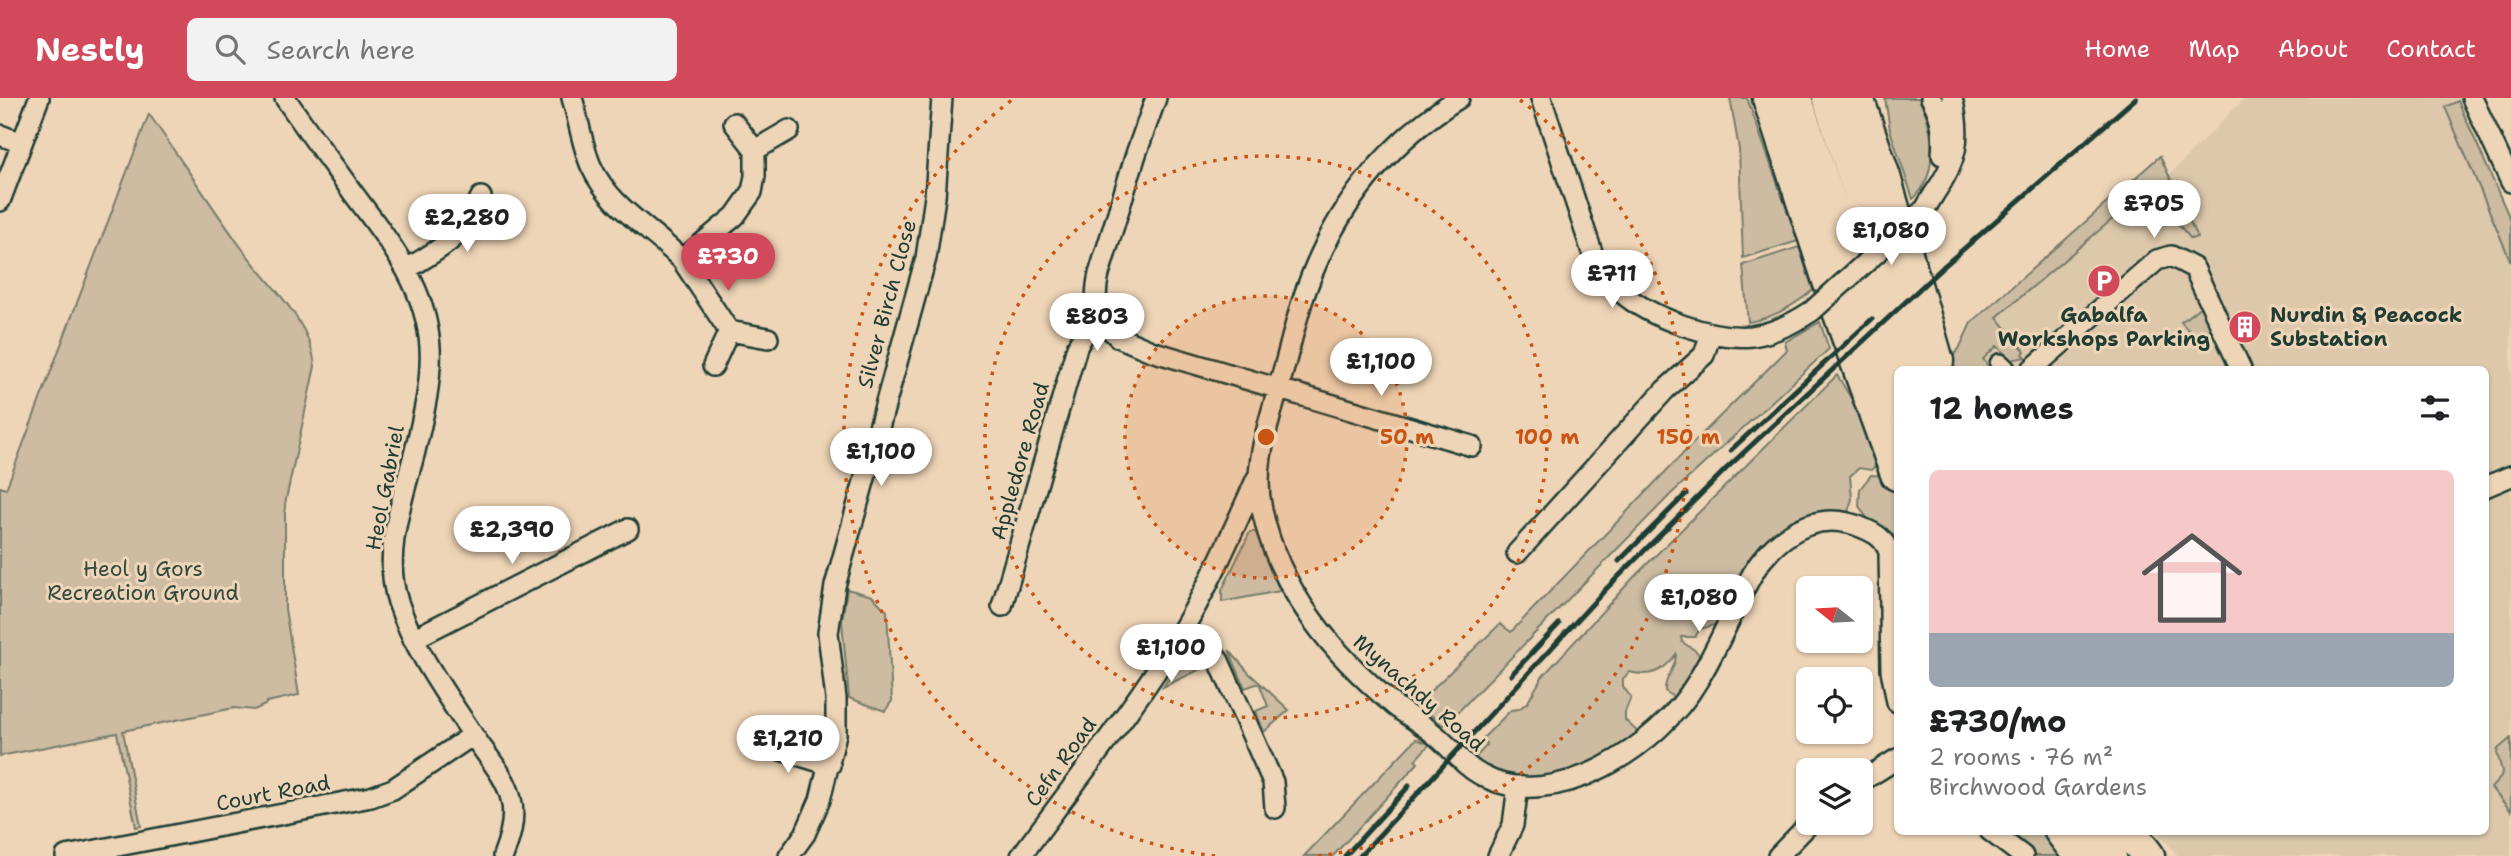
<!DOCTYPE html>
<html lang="en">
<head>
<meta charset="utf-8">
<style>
	:root { --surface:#fff; --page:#f2f2f2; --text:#202124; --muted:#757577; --line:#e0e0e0; --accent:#d1495b }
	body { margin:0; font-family:"Shantell Sans",sans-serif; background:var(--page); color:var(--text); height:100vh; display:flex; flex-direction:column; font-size:26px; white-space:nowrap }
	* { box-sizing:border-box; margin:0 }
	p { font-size:23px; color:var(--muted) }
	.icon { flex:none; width:38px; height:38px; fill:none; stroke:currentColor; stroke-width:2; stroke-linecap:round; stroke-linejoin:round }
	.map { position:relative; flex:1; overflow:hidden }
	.details { position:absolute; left:1894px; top:268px; width:595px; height:469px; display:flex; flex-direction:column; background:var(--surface); border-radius:10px; box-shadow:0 2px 5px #0004 }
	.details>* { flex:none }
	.needle { width:46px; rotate:288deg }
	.fabs { position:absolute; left:1796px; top:478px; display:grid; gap:14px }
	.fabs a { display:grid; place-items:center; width:77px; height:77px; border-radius:10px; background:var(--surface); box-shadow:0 2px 5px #0004; font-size:35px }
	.price { position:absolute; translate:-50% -60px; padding:0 16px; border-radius:24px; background:#fff; color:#222; font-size:23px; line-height:46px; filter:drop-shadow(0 2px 4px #0008) }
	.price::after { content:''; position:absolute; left:50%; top:42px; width:21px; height:16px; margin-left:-10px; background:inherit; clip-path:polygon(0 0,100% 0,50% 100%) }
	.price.selected { background:var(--accent); color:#fff }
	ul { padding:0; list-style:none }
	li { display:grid; align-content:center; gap:14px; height:371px; padding:0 35px }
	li+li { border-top:2px solid var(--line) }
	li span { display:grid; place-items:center; height:217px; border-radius:10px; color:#555 }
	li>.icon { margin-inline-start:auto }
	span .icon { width:126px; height:126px; fill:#fffc; stroke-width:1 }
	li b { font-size:30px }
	h2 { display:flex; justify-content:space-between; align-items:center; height:84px; padding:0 35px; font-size:30px }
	header { display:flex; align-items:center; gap:42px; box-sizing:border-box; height:98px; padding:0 35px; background:var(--accent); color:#fff }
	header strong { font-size:33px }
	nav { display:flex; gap:38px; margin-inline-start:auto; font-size:24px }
	.search { width:490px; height:63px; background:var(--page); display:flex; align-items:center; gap:18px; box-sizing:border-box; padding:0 24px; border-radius:10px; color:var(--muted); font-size:26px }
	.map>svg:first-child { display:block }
	.built { fill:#ddc8ac }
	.green { fill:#cdbca2; stroke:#767c6b; stroke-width:2 }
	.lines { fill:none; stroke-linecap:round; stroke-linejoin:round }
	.minor-casing { stroke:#1f3d34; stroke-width:24 }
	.trunk-casing { stroke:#1f3d34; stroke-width:37 }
	.minor { stroke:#efd5b7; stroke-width:19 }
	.trunk { stroke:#efd5b7; stroke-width:32 }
	.rail { stroke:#1f3d34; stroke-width:5 }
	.minor-bridge-casing { stroke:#1f3d34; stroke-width:24; stroke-linecap:butt }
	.minor-bridge { stroke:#efd5b7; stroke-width:19 }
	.ring { fill:none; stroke:#ca5512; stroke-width:3.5; stroke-dasharray:3.5 7 }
	.labels { text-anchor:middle; stroke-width:6; stroke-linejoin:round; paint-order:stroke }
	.street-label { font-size:21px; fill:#1f3d34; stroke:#efd5b7 }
	.poi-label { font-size:21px; font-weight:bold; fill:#1f3d34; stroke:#efd5b7 }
	.park-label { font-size:21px; fill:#304a3f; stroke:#efd5b7 }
	.centre { fill:#ca5512; stroke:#efd5b7; stroke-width:3.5 }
	.ring-label { font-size:21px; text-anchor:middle; font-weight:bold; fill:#ca5512; stroke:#efd5b7; stroke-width:6; stroke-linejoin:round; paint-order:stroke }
</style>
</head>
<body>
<header>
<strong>Nestly</strong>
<div class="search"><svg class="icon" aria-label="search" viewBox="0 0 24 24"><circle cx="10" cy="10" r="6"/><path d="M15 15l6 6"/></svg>Search here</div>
<nav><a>Home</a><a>Map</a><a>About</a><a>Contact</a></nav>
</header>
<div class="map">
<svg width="2511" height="758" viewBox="0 0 2511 758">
	<rect width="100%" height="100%" fill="#efd5b7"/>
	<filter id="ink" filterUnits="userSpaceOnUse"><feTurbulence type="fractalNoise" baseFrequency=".0143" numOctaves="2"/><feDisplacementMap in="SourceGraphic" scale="14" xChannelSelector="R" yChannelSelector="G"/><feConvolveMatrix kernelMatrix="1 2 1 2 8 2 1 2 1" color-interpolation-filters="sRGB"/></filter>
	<g filter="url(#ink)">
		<!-- built -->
		<path class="built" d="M2245,0H2465L2445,9L2511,164V758H2178L2157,733H2485V271H1955L1952,259L1959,251L1971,225L2160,58L2169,77Z"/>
		<!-- green -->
		<path class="green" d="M1730,0H1747L1798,143L1743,160L1739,51Z
			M1885,0H1918C1935,27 1939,78 1913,101L1890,32Z
			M2458,3L2511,123V164L2445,9Z
			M149,16C179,59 208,103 238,145C265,184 310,219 315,268L285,406V511L299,597L267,604L265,607L254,612L234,610L123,633L141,728L136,729L117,635L0,658V389L6,391Z
			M2160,58L2197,139L2191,141L2148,91L1997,219L2025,253L2023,256L2026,259L2011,262L1997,248L1983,261L1989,269L1987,271H1955L1952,259L1959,251L1971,225Z
			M1799,149L1813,192C1794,208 1773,220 1748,224L1743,167Z
			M2201,208L2213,231L2205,244L2196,241L2181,224Z
			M1820,224L1829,251L1671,396L1452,620L1443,628L1418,605L1500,526L1511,534L1697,341L1787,252L1785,244Z
			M1837,277L1851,300L1862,305L1882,362L1871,372L1859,370L1850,378L1852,401L1848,414L1840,418L1796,428L1721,525L1700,531L1695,539H1681L1682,544L1696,553L1702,561L1682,596L1673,599L1665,593C1664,579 1676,571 1676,556C1663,575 1650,579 1629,574L1623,581V589L1631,599L1625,614V622L1642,638L1571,676L1512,682L1471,664L1487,647L1482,641L1511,612L1519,611L1528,604L1542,579L1634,479Z
			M1871,377C1892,377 1887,383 1897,397V507L1871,426L1859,408L1860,391Z
			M1250,434H1256L1280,493L1222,504V492Z
			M847,491L872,498L887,513L892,603L885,613L849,600L842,523Z
			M1229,552L1249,575L1289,612L1264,634L1256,613L1268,608L1259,585L1245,590Z
			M1190,555L1195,556L1201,571L1163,589L1184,556Z
			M2511,640V713L2491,690L2501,679L2502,673L2497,655L2498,651Z
			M1416,641L1430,646L1415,662L1418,665L1333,758H1304Z
			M1993,733H2043L2062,758H2029Z"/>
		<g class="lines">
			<defs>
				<path id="minor" d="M285,0C307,32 330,63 353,95C388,142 426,187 430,249C432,284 423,319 415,353C403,401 382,455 398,504C414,552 446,596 473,637C486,657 506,678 511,701C516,720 510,740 503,758
					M572,0C579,23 582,47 591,68C610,110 651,130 682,162L735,118L752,94L755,78V52L734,25
					M1459,0C1382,48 1330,117 1302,204C1294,230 1288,257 1280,284C1269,326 1252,367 1262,412C1279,493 1333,556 1395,608C1408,618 1422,626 1434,636C1451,649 1462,667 1481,677C1554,718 1660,647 1697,584C1713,558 1725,531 1738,504C1745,490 1752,474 1762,462C1789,429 1825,412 1865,431C1877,436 1884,441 1889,454L1891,572L1897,604
					M1541,0L1594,160C1602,172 1610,184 1621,194C1650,220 1713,242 1752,238C1774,235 1794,225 1812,213
					M1931,0C1942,19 1944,36 1942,57
					M2472,0L2511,84
					M0,37L22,45
					M755,52L789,32
					M1934,96C1957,64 1962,39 1952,0
					M0,103L39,0
					M682,162L729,233L768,240
					M407,171C444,148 462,141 481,99
					M1102,223L1118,239L1151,253L1472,348
					M2000,266L2005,271
					M713,268L729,233
					M2032,271L2157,162L2171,158L2194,170L2241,271
					M2485,389L2511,378
					M1517,455L1665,292L1704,257L1711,235
					M1002,508L1077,249L1087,231L1102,223C1095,205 1095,194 1099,176L1136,56L1156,0
					M1183,531L1204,544L1219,563L1273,684L1275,710
					M413,541L628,431
					M758,645L830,667
					M1860,684L1897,661
					M1990,733L2023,758
					M66,758L371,699L393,691L473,637
					M789,758L805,736L820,702L836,636V601L828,535L835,488L926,160L935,99L942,0
					M1021,758C1075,684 1134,611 1182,533C1211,484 1233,432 1257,380
					M1498,758L1513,727L1518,688
					M1778,758L1811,724"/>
				<path id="trunk" d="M1769,0L1840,216L1897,376
					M1795,0L1897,308
					M1829,0L1918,271
					M1857,0L1884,79L1937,263
					M2061,733L2080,758
					M2092,733L2110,758
					M2129,733L2148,758"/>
			</defs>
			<!-- minor casing -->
			<use href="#minor" class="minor-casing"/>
			<!-- trunk casing -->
			<use href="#trunk" class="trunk-casing"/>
			<!-- minor -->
			<use href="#minor" class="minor"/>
			<!-- trunk -->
			<use href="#trunk" class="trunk"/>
			<!-- rail -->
			<path class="rail" d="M1731,352L1872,221
				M1619,463L1686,396
				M1511,577L1559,526
				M1345,758L1409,688
				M1360,758L1605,492L1727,370L1943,169L2136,0"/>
			<defs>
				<path id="minor-bridge" d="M1812,213L1925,111L1934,96"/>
			</defs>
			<!-- minor-bridge casing -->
			<use href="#minor-bridge" class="minor-bridge-casing"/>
			<!-- minor-bridge -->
			<use href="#minor-bridge" class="minor-bridge"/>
		</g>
	</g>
	<!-- distance rings -->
	<circle cx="1266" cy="339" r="141" fill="#ca5512" fill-opacity=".12"/>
	<g class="ring">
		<circle cx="1266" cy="339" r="141"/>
		<circle cx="1266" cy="339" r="281"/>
		<path d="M1215 758A422 422 0 0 1 1012 2M1520 2A422 422 0 0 1 1317 758"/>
	</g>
	<!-- icons -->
	<defs>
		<symbol id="parking-disc" viewBox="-11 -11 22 22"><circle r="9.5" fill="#d1495b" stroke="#efd5b7"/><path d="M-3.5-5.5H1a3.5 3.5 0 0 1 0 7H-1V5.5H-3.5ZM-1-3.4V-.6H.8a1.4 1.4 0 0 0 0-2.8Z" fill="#fff"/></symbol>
		<symbol id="building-disc" viewBox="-11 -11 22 22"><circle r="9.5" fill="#d1495b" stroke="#efd5b7"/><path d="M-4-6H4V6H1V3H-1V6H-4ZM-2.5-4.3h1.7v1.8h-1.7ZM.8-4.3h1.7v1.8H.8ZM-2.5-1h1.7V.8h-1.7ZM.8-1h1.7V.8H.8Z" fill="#fff"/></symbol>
	</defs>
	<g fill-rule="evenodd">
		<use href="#parking-disc" x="2085" y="164" width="38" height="38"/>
		<use href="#building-disc" x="2226" y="210" width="38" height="38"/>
	</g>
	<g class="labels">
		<!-- street labels -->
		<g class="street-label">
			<text transform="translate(887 206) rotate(-75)" y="7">Silver Birch Close</text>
			<text transform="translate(1020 363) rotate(-74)" y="7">Appledore Road</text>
			<text transform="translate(385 390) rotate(-79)" y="7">Heol Gabriel</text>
			<text transform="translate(1419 595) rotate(41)" y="7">Mynachdy Road</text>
			<text transform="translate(1061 664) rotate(-54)" y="7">Cefn Road</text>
			<text transform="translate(273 695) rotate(-11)" y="7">Court Road</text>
		</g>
		<!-- poi labels -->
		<g class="poi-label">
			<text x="2104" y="224">Gabalfa<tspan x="2104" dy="24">Workshops Parking</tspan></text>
			<text x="2270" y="224" text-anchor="start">Nurdin &amp; Peacock<tspan x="2270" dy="24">Substation</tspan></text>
		</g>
		<!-- park labels -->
		<g class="park-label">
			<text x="143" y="478">Heol y Gors<tspan x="143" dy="24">Recreation Ground</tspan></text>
		</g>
	</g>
	<circle cx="1266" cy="339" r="10" class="centre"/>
	<g class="ring-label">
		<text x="1407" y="346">50 m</text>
		<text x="1547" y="346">100 m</text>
		<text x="1688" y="346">150 m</text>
	</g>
</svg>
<div class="fabs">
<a><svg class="needle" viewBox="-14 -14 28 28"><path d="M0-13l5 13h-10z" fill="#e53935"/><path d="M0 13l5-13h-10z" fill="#757577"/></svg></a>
<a><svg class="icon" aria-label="locate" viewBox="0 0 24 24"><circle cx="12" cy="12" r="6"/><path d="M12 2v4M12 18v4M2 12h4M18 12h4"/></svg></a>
<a><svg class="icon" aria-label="layers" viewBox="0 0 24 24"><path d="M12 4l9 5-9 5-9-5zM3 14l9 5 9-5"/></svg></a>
</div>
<b class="price" style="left:2154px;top:142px">£705</b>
<b class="price" style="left:467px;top:156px">£2,280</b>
<b class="price" style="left:1891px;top:169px">£1,080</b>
<b class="price selected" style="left:728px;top:195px">£730</b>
<b class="price" style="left:1612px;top:212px">£711</b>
<b class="price" style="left:1097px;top:255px">£803</b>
<b class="price" style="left:1381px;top:300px">£1,100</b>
<b class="price" style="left:881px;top:390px">£1,100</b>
<b class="price" style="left:512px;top:468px">£2,390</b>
<b class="price" style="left:1699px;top:536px">£1,080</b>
<b class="price" style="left:1171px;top:586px">£1,100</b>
<b class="price" style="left:788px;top:677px">£1,210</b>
<section class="details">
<h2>12 homes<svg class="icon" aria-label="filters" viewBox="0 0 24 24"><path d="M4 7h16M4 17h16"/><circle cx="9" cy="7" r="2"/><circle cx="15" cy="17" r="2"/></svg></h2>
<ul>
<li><span style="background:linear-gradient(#f6c9c9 75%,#9aa5b1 0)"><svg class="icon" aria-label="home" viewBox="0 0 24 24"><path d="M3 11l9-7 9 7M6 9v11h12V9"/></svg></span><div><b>£730/mo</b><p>2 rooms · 76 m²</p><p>Birchwood Gardens</p></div></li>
</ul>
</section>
</div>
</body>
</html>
